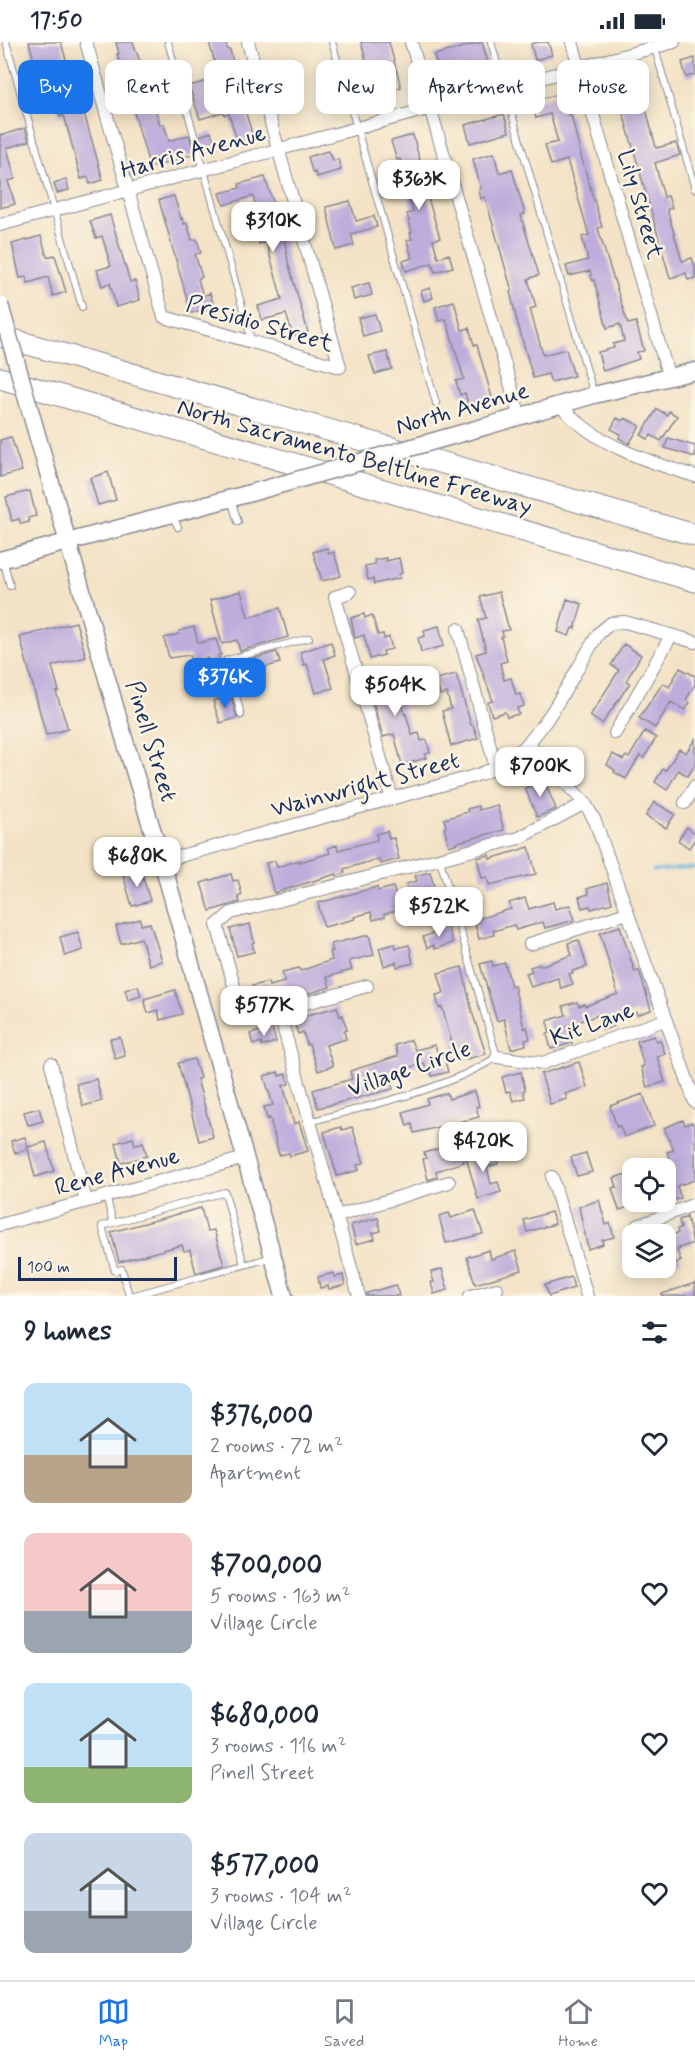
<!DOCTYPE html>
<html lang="en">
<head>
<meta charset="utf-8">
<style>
	:root { --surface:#fff; --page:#f6f6f7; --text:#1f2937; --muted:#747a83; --line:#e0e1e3; --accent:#1a73e8 }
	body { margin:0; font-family:Mynerve,sans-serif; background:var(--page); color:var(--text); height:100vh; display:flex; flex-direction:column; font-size:22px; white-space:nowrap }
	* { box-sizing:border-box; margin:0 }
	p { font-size:20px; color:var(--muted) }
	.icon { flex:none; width:33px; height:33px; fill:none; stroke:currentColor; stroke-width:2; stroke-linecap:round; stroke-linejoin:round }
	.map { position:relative; height:1254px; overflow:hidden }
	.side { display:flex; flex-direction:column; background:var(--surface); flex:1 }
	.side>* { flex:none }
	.hud { position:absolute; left:18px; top:18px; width:660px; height:54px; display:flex; gap:12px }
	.buttons { position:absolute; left:622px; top:1116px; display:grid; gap:12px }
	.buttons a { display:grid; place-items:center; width:54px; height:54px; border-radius:12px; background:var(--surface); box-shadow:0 3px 15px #0003; font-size:30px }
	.scale { position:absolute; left:18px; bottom:15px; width:159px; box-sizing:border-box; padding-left:6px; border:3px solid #1b2f5e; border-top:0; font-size:16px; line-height:21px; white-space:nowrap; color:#1b2f5e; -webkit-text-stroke:4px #fcf5e5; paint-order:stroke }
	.price { position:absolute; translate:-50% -51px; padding:0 14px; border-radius:12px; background:#fff; color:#222; font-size:20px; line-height:39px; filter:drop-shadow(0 2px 3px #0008) }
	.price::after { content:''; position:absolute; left:50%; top:36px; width:18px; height:14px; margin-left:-9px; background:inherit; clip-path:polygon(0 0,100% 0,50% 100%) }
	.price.active { background:var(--accent); color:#fff }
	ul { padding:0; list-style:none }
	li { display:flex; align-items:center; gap:18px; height:150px; padding:0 24px }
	li span { display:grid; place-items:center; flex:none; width:168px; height:120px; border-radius:12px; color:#555 }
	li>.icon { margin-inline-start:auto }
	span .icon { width:72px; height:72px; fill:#fffc; stroke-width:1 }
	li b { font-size:26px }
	h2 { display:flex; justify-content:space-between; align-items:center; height:72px; padding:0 24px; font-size:26px }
	.pill { padding:0 21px; border-radius:12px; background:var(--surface); box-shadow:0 3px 15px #0003; font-size:21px; line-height:54px }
	.pill.active { background:var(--accent); color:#fff }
	.status { display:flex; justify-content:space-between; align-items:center; height:42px; padding:0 30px; background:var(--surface); direction:ltr }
	.status svg { height:16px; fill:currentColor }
	.dock { display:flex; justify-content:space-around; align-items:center; height:84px; border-top:2px solid var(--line); background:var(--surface); font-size:16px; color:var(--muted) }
	.dock a { display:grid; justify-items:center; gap:3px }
	.dock .active { color:var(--accent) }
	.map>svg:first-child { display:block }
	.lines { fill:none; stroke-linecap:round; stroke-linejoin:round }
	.stream { stroke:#61afdb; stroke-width:3 }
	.building { fill:#beaddc }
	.lane-casing { stroke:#878892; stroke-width:8 }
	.street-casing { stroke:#878892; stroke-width:14 }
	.secondary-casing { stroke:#878892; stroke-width:19 }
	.highway-casing { stroke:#878892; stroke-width:23 }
	.lane { stroke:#fff; stroke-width:6 }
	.street { stroke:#fff; stroke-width:12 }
	.secondary { stroke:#fff; stroke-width:16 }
	.highway { stroke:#fff; stroke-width:21 }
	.secondary-bridge-casing { stroke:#878892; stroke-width:19; stroke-linecap:butt }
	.secondary-bridge { stroke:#fff; stroke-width:16 }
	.labels { text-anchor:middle; stroke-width:5; stroke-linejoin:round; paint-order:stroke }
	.street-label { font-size:24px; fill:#1b2f5e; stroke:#fcf5e5 }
</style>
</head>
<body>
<div class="status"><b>17:50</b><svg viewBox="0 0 49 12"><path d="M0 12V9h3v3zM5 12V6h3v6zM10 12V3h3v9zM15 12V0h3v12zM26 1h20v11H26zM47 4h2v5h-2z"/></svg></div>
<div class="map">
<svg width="695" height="1254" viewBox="0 0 695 1254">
	<rect width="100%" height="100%" fill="#fcf5e5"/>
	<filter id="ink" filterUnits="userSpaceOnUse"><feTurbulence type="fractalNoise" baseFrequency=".0167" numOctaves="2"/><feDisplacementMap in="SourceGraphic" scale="12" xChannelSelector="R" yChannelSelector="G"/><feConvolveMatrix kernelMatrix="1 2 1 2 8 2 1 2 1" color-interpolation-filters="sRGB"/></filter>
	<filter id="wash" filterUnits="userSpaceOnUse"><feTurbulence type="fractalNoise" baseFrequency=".008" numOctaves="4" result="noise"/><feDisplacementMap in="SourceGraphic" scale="24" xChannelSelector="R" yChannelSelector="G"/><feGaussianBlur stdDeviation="1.35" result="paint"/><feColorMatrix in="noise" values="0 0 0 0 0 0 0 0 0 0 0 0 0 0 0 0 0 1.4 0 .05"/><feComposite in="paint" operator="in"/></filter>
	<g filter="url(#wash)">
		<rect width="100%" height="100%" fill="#f3e2c5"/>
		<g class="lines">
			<!-- stream -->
			<path class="stream" d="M653,829L695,826"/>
		</g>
		<g id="blocks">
			<!-- building -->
			<path class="building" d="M29,0H61L68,25H71L103,138L90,142L88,135L81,137L64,73L60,75L46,28L37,30Z
				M116,0H133L144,31H145L160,83L164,82L169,99L189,93L194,112L150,126L117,12H119Z
				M209,0H225L228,8H230L235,27L233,28L254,98L238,102L229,72L224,73L223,70L200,77L189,44L219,36Z
				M361,0H389L401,45L393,48L396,55L371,62L366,46L373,44Z
				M482,0L489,24L441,38L434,13Z
				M539,0H548L552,13L535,18L531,2Z
				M695,16V33L686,35L682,20Z
				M644,30L648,45L641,47L656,106L676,101L680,113L655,121L664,155L668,154L672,166L667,167L682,219L692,216L695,225V236L688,238L686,231L670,236L614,39Z
				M562,51L568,73L571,72L581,114L602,185L598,186L606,213L628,282L636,280L644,309L637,310L639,317L603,329L598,310L614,306L613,302L624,299L620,282L607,286L594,238H592L590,229L569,234L566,224L588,218L582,195L589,193L567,118L551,123L545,103L558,100L550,72L536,76L531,60Z
				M504,72L509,90L470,101L465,83Z
				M25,86L29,99L7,106L15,137L8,139L15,162L0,166V92L3,93Z
				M211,90L216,105L204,109L200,94Z
				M413,93L425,138H424L428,156L440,196L433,198L438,216L449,212L453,225L435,230L432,221L406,229L403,219L412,216L407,198L412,197L410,191L412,190L407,172L413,170L406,146H409L400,117L397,118L391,99Z
				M328,109L329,112H331L333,119L338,117L341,128L317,135L315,130L313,131L312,129L308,115Z
				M494,111L499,131L512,127L525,172L521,173L523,181L539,233L528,237L536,265L530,267L543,313L566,307L574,334L551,340L548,332L533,336L516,275L510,250L512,249L485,155L481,157L479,148L481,147L473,117Z
				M265,135L284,195L288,220L308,290L293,294L286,272L262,278L258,264L282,257L266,200L259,202L256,191L262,189L253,154L224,163L220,151L240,146L239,142Z
				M66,137L69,148L57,151L54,141Z
				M174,154L181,177L182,176L184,182L187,181L192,198L197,197L201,211L195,212L202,235L198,237L203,254L210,251L214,265L191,271L159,158Z
				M350,159L356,179L374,174L377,185L351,192L354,203L336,208L326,165Z
				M110,173L130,240L135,239L140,258L116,265L110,241L102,244L97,228L111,224L102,194L96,196L90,179Z
				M41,194L47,215L55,213L66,250L53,254L48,235L28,241L26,235L20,236L12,202Z
				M369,241L372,253L354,258L351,246Z
				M430,246L433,256L424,259L421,249Z
				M454,259L462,288L469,286L474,303H477L493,359L469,366L465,351L460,353L456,339L464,337L446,277L439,279L435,265Z
				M375,272L380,289L363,294L358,276Z
				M387,310L392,327L375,332L369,314Z
				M657,367L667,373L669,369L677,374L661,399L651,393L648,397L641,393Z
				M617,376L623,379L625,376L640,384L629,402L619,396L621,392L611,387Z
				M11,395L22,429L0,435V398Z
				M668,396L695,404V415L665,406Z
				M108,430L116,458L98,463L90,436Z
				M30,449L36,474L28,476L29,480L21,482L19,477L12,479L6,455Z
				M327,506L329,512L334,510L341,534L322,539L313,510Z
				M386,516V519L399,516L402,531L399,532L400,536L374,542L373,537L368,538L365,524L375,522L374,518Z
				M241,549L248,575L280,566L288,595L240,609L237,598L222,602L210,558Z
				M499,550L509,588L502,589L503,594L501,595L507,619L500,621L504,638L511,636L516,653L520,652L524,664L517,666L519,672L507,675L505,670L492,674L488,660L493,659L476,612L486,609L478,578L486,576L480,555Z
				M567,557L582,562L575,587L572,586L569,594L558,590Z
				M364,572L365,576L372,573L378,593L383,592L384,597L389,595L392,607L383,609L384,613L370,617L364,593L355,596L351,576Z
				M76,580L86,615L52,624L59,649L56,650L68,687L46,693L20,595Z
				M439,584L444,604L421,610L418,596L425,594L424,588Z
				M194,585L198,601L216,597L221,613H218L226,638L216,641L208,616L192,621L190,613L169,616L164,596L179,592V589Z
				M331,600L335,613L324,617L333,646L316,651L307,622L304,623L300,610Z
				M624,602L641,613L626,639L630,641L602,682L590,674L619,628L611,623Z
				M277,610L280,621L251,629L248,618Z
				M680,626L695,634V642L686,658L690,661L685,668L671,660L655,686L639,676L663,641L669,645Z
				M377,628L378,631L393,628L405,673L406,672L412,693L419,691L421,699L427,698L430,711L425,712L426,716L402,723L394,692L383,695L365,631Z
				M456,632L471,683H473L478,696L451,704L442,669L451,667L447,651L440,653L436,637Z
				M231,654L237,676L220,681L213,659Z
				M645,689L656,696L644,716L640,713L626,737L614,730L615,728L607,723L613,712L623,718L626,714L629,716Z
				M695,697V723L688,734L678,728L667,748L655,740L663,727L666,728L679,707L686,711Z
				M544,738L556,767L537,775L525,746Z
				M654,760L675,772L666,786L646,774Z
				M497,763L504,788L458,800V801L449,804L444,786L446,785L444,777L468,770L467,767L478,764L479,768Z
				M687,785L695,791V797L689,806L678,798Z
				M387,789L389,797L394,796L399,817L380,822L379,817L344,827L345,831L337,834L336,832L274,851L266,821L275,819L277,825L300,818V820L330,811L328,806L337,803L338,808L377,798L376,792Z
				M529,805L536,832L489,843L487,835L482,836L477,816L489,813L490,817Z
				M141,828L150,859L132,864L123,833Z
				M430,830L438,859L414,865L406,842L417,839L415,834Z
				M231,832L233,839L238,838L242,853L238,855L240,860L210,869L201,841Z
				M607,841L612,861L591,867L590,864L582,866L579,855L589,852L587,847Z
				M377,845L378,849L393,845L400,868L384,872L385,875L373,878L371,870L354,875L355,877L324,885L318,861Z
				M525,856L529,867L553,860L555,867L570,863L575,878L545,886L543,880L516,888L514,883L493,889L494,893L479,897L474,878L511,867L509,861Z
				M140,877L141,883L150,881L162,919L149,923L141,896L121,902L116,884Z
				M250,882L254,900L252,901L254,910L237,914L230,887Z
				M447,884L453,901L435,907L434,903L427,906L423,895L434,891L433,888Z
				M620,884L635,930L639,928L651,968L637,973L636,970L612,977L614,984L603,988L598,973L567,984L572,1001L551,1007L547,992L550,991L547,979L566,973L563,964L577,960L579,964L584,962L585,964L618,952L600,891Z
				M78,890L83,908L65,914L60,895Z
				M369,893L374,913L349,919L352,928L327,935L330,945L290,957L288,951L271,955L272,960L257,963L252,944L268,940L269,944L285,940L282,930L299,926L300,929L332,918L330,909H333L331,902Z
				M579,898L587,925L572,929L573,931L569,932L573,942L561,946L558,936L531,945L526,931L532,929L530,925L540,922V924L572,913L568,901Z
				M395,902L396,906L409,903L413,921L397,925L396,920L384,924L379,906Z
				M492,919L493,924L505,921L511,944L514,943L524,986L527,985L530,997L525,998L526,1003L511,1007L504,977L497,979L480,922Z
				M462,925L472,970L486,1012L467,1017V1013L456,1016L442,965L439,966L436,953L444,951L438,931Z
				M138,944L141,954L128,958L125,948Z
				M175,948L182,972L160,978L158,968L148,971L144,957Z
				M337,965L340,974L343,973L347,988L344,989L346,997L326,1003L333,1024L318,1029L309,1002L307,1003L303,990L298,992L293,977Z
				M272,986L276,1000L262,1004L261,1000L253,1003L250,992Z
				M654,994L656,999L660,998L665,1012L657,1015L665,1040L647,1045L641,1025L644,1024L637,999Z
				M120,995L125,1014L115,1017L110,997Z
				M411,998L415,1008L435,1003L439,1016L444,1015L448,1030L432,1034L430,1029L427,1030L424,1021L389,1032L393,1047L318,1066L313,1048L352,1037L350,1029L398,1014L395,1003Z
				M194,1017L200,1036L197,1037L213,1095L199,1099L178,1021Z
				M579,1020L587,1045L565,1052L567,1057L550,1062L541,1032Z
				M278,1030L279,1034L286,1032L289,1042L283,1043L294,1082L299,1080L308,1109L290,1114L289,1111L279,1113L270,1076L267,1077L264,1065L273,1063L264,1034Z
				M521,1030L525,1048L523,1049L525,1056L513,1059L510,1049L506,1050L502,1035Z
				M96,1037L102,1059L83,1064L76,1042Z
				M475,1049L479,1064L476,1065L479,1075L414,1091L412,1082L407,1084L403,1070L428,1062L427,1057L447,1051L449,1057Z
				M643,1052L654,1084L624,1095L620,1084L617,1085L610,1064Z
				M39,1066L43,1079L28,1083L24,1070Z
				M683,1078L685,1083L692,1080L695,1087V1138L677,1144L681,1156L670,1160L666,1148V1131L673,1128L667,1110L674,1108L664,1086Z
				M341,1085L342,1088L352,1085L364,1121L357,1123L359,1128L337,1134L324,1090Z
				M25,1095L28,1105L46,1100L54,1129L35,1135L28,1107L15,1111L11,1099Z
				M133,1096L135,1103L143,1100L147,1114L121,1121L116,1101Z
				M458,1101L464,1120L436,1129L437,1135L428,1138L423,1117L426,1116L424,1111Z
				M494,1107L498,1122L487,1125L491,1142L498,1140L501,1150L478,1157L466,1115Z
				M586,1111L592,1130L577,1134L571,1115Z
				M626,1132L628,1140L633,1138V1164L619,1168L612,1146L617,1145L614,1136Z
				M599,1158L606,1183L610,1181L614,1195L602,1198L603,1202L588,1207L579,1165Z
				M201,1166L207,1189L214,1188L224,1223L196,1231L190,1208L184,1209L182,1203L119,1220L111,1190Z
				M475,1168L483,1192L446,1201L439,1174L449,1171L451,1176Z
				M551,1170L555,1182L527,1190L524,1178Z
				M687,1175L693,1201L679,1206L680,1207L677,1208L681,1219L666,1225V1195L678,1191L677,1187L681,1186L679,1178Z
				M378,1176L381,1189L373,1191L375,1197L356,1202L351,1183Z
				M489,1208L491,1217L516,1209L522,1228L475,1242L467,1215Z
				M442,1227L448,1248L434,1252L431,1240H434L431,1230Z
				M334,1231L335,1235L343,1233L345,1243L329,1247L328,1244L320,1246L318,1235Z
				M571,1235L574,1246L549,1254L545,1243Z
				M695,1241V1254H662V1252Z
				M396,1243L399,1254H367V1251Z"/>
		</g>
	</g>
	<g filter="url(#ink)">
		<use href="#blocks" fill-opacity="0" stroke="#878892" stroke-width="1.5"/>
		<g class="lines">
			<defs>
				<path id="lane" d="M6,0L82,265
					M168,0L252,300
					M332,0L436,361
					M491,0L594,353
					M654,3L695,147
					M231,457L238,480
					M172,472L178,485
					M3,517L10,544
					M241,673L227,618L309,596
					M309,1080C372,1062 441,1050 497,1015L440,818
					M106,1153L113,1181L102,1184L115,1229L122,1227L129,1254
					M113,1181L225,1150L244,1223
					M131,1254L273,1215"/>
				<path id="street" d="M86,0L164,275L340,325L248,0
					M411,0L520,375
					M572,0L669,336
					M0,183L674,0
					M560,363C595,403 646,419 695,434
					M350,550L335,555L392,757
					M458,587L496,726
					M615,691L671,594
					M528,702L585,761L595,779L695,1060
					M685,761L695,744
					M162,819L471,735C484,731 497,726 509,718C546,693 574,629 599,591L611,581L625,580L695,600
					M530,902L627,871
					M367,944L253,976L242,972L217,883L231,871L519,796L585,761
					M279,970L359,1254
					M497,1015L543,1021L665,978
					M51,1022L86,1159
					M552,1135L587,1254
					M337,1174L449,1140
					M0,1183L245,1116
					M637,1184L695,1162
					M470,1254L497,1247"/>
				<path id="secondary" d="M487,384L594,353L695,329
					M36,389L127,706L162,819L284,1254
					M0,518L247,452"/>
				<path id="highway" d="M0,294L695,493
					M0,336L695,539"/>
			</defs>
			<!-- lane casing -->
			<use href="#lane" class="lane-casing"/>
			<!-- street casing -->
			<use href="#street" class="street-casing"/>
			<!-- secondary casing -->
			<use href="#secondary" class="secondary-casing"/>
			<!-- highway casing -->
			<use href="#highway" class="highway-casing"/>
			<!-- lane -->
			<use href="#lane" class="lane"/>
			<!-- street -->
			<use href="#street" class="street"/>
			<!-- secondary -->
			<use href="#secondary" class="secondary"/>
			<!-- highway -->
			<use href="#highway" class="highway"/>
			<defs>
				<path id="secondary-bridge" d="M0,263L36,389
					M247,452L487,384"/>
			</defs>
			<!-- secondary-bridge casing -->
			<use href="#secondary-bridge" class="secondary-bridge-casing"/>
			<!-- secondary-bridge -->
			<use href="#secondary-bridge" class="secondary-bridge"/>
		</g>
	</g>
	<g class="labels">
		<!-- street labels -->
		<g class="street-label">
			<text transform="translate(193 109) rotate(-15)" y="8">Harris Avenue</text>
			<text transform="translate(641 162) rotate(74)" y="8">Lily Street</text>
			<text transform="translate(260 281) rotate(16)" y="8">Presidio Street</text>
			<text transform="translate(462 366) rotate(-16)" y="8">North Avenue</text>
			<text transform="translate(355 414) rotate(16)" y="8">North Sacramento Beltline Freeway</text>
			<text transform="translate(152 699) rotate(73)" y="8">Pinell Street</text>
			<text transform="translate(365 742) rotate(-15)" y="8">Wainwright Street</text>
			<text transform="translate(592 981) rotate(-20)" y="8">Kit Lane</text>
			<text transform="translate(409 1026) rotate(-19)" y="8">Village Circle</text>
			<text transform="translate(117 1129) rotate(-15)" y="8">Rene Avenue</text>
		</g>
	</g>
</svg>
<div class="buttons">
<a><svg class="icon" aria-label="locate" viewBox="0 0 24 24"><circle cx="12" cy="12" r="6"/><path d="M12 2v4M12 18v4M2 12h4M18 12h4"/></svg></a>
<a><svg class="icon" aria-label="layers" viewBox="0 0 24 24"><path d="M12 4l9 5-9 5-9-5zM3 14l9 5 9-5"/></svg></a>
</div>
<div class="scale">100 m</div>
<b class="price" style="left:419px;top:169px">$363K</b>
<b class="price" style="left:273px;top:211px">$310K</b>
<b class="price active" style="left:225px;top:667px">$376K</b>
<b class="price" style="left:395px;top:675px">$504K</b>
<b class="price" style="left:540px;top:756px">$700K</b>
<b class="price" style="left:137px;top:846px">$680K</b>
<b class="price" style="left:439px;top:896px">$522K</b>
<b class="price" style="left:264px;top:995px">$577K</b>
<b class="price" style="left:483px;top:1131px">$420K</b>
<div class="hud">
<a class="pill active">Buy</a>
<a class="pill">Rent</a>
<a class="pill">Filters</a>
<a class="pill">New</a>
<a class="pill">Apartment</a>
<a class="pill">House</a>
</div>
</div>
<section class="side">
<h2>9 homes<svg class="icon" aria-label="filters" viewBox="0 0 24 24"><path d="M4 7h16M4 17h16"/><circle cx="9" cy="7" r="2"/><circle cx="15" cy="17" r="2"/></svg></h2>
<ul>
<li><span style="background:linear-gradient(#bfe0f5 60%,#b9a48a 0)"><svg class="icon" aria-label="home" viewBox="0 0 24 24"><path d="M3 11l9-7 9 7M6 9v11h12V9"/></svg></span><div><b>$376,000</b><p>2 rooms · 72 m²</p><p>Apartment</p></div><svg class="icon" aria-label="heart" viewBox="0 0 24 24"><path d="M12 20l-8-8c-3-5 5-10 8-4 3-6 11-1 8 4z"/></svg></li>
<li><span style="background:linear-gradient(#f6c9c9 65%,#9aa5b1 0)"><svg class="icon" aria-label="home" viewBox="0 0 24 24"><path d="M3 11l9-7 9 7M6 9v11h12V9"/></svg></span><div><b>$700,000</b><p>5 rooms · 163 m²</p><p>Village Circle</p></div><svg class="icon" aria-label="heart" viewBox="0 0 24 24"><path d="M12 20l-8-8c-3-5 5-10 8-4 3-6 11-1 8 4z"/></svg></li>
<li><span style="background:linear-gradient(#bfe0f5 70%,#8fb573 0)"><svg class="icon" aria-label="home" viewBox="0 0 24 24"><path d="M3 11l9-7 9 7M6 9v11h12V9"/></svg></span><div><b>$680,000</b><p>3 rooms · 116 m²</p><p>Pinell Street</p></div><svg class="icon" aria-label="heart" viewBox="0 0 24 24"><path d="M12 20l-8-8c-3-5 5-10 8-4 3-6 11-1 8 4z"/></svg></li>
<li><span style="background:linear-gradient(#c9d6e8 65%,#9aa5b1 0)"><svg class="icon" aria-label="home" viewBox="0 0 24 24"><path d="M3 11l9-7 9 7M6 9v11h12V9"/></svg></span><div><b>$577,000</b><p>3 rooms · 104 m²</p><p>Village Circle</p></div><svg class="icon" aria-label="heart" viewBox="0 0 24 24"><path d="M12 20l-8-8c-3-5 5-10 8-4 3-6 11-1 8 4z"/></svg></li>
</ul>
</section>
<nav class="dock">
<a class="active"><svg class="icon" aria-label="map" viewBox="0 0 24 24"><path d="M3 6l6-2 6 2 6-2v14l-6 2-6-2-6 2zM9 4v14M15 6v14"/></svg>Map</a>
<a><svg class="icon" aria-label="saved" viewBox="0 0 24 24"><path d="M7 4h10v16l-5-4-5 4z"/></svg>Saved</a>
<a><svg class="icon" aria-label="home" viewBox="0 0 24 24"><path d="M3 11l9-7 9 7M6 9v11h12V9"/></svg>Home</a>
</nav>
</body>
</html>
